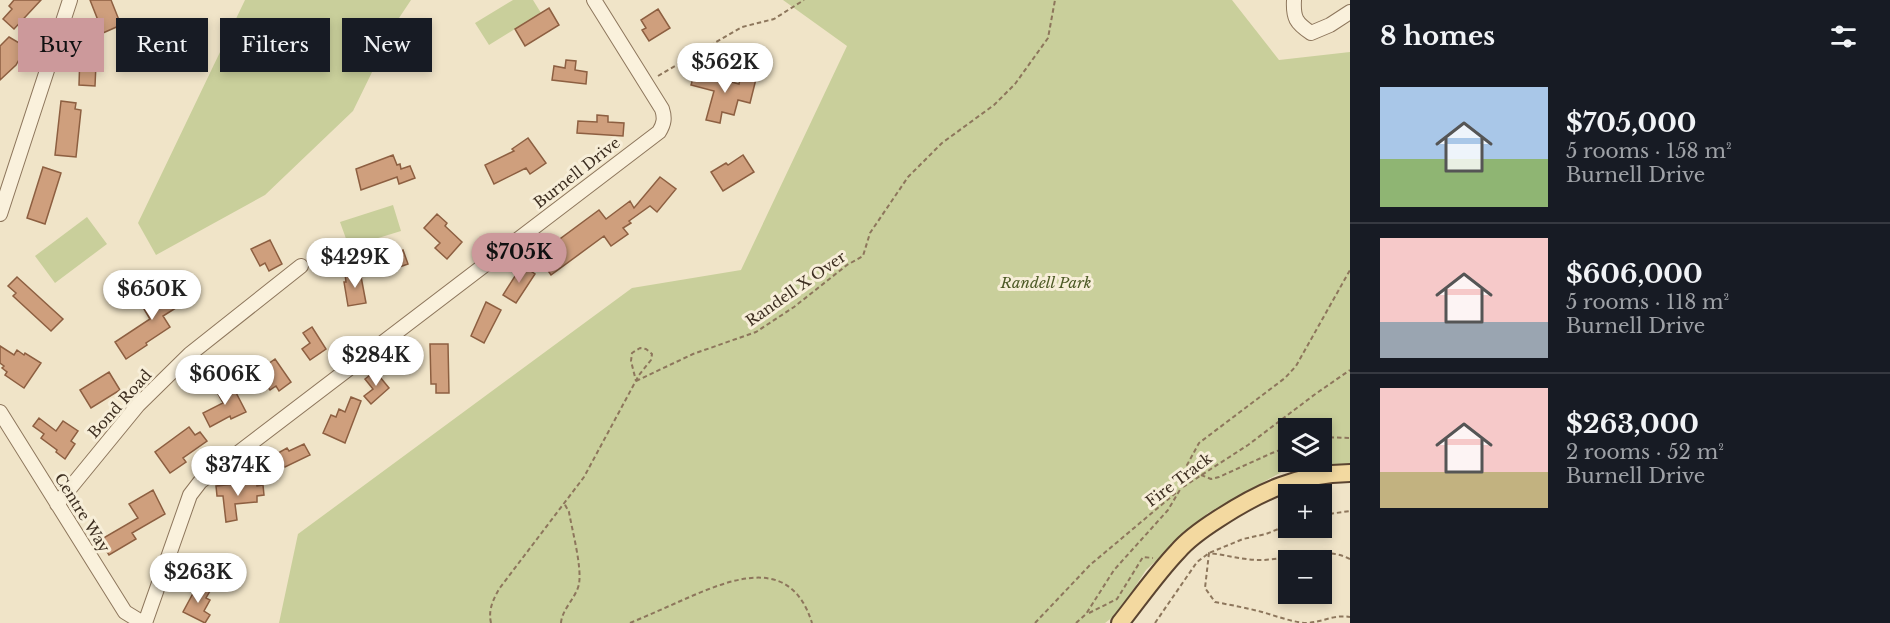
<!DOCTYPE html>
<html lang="en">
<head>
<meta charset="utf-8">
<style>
	:root { --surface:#171b24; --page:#242831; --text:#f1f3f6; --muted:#9ea1a6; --line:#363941; --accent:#cc999b }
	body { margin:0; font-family:"Libre Baskerville",serif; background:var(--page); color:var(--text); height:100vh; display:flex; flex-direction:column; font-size:22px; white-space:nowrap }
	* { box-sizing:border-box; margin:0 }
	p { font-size:20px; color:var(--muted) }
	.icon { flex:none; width:33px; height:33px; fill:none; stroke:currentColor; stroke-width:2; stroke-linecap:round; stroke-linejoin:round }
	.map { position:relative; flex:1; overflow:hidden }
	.panel { display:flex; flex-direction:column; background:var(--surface); width:540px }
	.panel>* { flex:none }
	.top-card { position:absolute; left:18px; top:18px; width:570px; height:54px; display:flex; gap:12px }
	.tools { position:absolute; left:1278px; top:418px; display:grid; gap:12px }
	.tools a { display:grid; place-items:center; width:54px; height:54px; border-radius:0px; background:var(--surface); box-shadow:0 3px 9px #0003; font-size:30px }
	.price { position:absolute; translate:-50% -51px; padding:0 14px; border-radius:21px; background:#fff; color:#222; font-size:20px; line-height:39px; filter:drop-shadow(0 2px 3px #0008) }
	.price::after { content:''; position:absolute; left:50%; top:36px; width:18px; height:14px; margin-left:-9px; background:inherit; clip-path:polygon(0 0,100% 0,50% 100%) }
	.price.current { background:var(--accent); color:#111 }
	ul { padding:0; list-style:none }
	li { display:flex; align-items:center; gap:18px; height:150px; padding:0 30px }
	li+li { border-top:2px solid var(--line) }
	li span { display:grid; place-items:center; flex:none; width:168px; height:120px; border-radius:0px; color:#555 }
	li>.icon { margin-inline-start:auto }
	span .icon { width:72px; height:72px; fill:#fffc; stroke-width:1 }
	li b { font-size:26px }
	h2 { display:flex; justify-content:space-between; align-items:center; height:72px; padding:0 30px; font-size:26px }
	.tag { padding:0 21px; border-radius:0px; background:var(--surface); box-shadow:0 3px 9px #0003; font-size:21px; line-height:54px }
	.tag.current { background:var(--accent); color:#111 }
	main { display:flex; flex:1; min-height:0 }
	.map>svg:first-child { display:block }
	.green { fill:#c9cf9b; fill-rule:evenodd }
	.building { fill:#cf9f7d; stroke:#8d5f41; stroke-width:1.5 }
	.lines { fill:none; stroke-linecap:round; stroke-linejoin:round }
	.minor-casing { stroke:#8d765c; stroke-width:16 }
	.major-casing { stroke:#5b4430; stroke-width:20 }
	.path { stroke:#8d765c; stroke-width:2; stroke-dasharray:4.5 3; stroke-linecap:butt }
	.minor { stroke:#faf1dc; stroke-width:14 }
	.major { stroke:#f3d9a0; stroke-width:16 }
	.labels { text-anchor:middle; stroke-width:6; stroke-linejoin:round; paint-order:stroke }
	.street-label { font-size:15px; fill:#3d2e20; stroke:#f7eed8 }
	.park-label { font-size:15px; font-style:italic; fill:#4d5a26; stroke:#f7eed8 }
</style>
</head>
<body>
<main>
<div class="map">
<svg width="1350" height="623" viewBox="0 0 1350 623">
	<rect width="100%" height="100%" fill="#f0e4c8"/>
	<!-- green -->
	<path class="green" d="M245,0H411L397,21L353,111L265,195L156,255L138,223Z
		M513,0H533L541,13L489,45L475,23Z
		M783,0H1232L1279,60L1350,52V465L1287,469L1208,513L1146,570L1118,613L1105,623H279L298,534L632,288L741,270L847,46ZM1288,429H1322V462H1288Z
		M393,205L401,231L349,247L340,222Z
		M87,217L107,244L55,283L35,256Z"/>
	<!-- building -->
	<path class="building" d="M14,0H41L14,29L3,19L12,9L9,6Z
		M90,0H111L121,25L103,33Z
		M549,8L559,25L525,46L515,29Z
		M658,9L670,28L649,41L642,30L646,28L641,20Z
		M9,37L26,47L16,65L0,80V46Z
		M73,41L97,42L95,86L79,85L80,54H73Z
		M566,60L576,61L575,70L587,72L586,84L552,80L554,66L565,68Z
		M695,72L739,84L741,75L756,79L750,103L738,100L734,115L722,112L720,123L706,120L714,91L691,85Z
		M61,101L76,103L75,109L81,110L76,157L55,155Z
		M597,115L608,116V122L624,123L623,136L577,133L578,121L597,122Z
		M528,138L546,163L530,174L526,168L494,184L485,165L514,151L512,149Z
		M393,155L397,165L400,164L401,169L410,166L415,178L399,184L397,177L361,190L356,169Z
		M743,155L754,172L723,191L711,172L726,163L728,165Z
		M43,167L61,173L45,224L27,218Z
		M660,177L676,189L657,212L650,206L629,221L631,223L623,228L628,234L611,246L604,236L551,275L539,258L547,253L545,250L599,210L606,219L630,201L634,208Z
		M437,214L447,223L445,226L462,242L447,259L435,248L440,243L424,228Z
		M270,240L282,264L269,271L265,263L260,266L251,249Z
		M393,244L396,253L403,250L408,264L382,273L381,270L374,273L370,261L376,259L375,256L382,253L381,249Z
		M522,265L535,274L516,303L503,295Z
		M360,271L366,303L348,306L344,282H346L345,274Z
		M17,277L63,319L51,331L13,296L16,293L8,286Z
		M177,285L187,301L163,316L170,327L146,343L147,345L126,359L115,342L150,319L141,304L170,286L171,288Z
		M486,302L501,310L484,343L471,336Z
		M312,327L326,349L310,360L302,349L310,343L303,333Z
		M430,344H448L449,393H436V384H431Z
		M0,346L14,355L17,350L24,355L25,353L41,363L24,388L5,375L7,372L2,368L4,366L0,363Z
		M275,359L291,382L279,391L276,386L270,390L257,372Z
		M375,371L389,388L371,404L364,396L373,389L365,379Z
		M109,372L120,390L91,408L80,390Z
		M231,383L246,412L231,419L230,416L210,427L203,413L223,403L216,390Z
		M351,397L361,401L345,443L323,433L331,415L336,417L339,409L345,412Z
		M39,418L56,431L63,421L78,431L71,441L75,444L65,459L56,452L57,450L41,438L44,434L33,426Z
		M189,427L195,435L200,432L207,441L183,458L186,462L170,473L155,452Z
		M304,444L310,455L285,467L278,453L287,448L289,451Z
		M256,482L257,486L263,485L264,495L257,496V502L235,504L237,520L226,522L223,496H217L216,486Z
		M153,490L165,514L132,533L136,539L109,555L100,540L138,518L129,504Z
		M198,584L210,591L206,598L210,600L204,611L210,615L205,623L183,612Z"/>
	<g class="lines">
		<defs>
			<path id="minor" d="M1294,0C1293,18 1296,23 1311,33L1330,25L1350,12
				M0,214L70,0
				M0,412L125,612L143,623
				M57,504L138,405L190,354L301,266
				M145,623L190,495L200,482L659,132C664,124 665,118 662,109L594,0"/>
			<path id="major" d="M1120,623C1139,599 1157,573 1178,551C1189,538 1204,528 1218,519C1261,491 1298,474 1350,473"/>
		</defs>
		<!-- minor casing -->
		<use href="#minor" class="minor-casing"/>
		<!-- major casing -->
		<use href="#major" class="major-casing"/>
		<!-- path -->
		<path class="path" d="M658,76L742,27L774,19L804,0
			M636,381L693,354L756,332L794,307L847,265L863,256L870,233L908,177L942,143L994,105L1015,84L1048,38L1055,0
			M1322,437L1350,438
			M1201,475L1211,479L1219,477L1272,453L1288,447
			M1183,487L1248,445L1314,395L1350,370
			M1322,515L1350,511
			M1350,559C1320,544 1288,561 1256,560C1241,559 1225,555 1209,553L1205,588L1215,602C1231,605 1247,608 1262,612C1276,616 1289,621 1304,623C1322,623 1333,614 1350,617
			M1089,613L1117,599L1143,557L1153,558
			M491,623C488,610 493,600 499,589L584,477L639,375L651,360L652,354L646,349L640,348L632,353L631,361L636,381
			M561,623C562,609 576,598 579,584C582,566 572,530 569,512L564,503
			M630,623C649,615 667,607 685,599C733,578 791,555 812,623
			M1035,623L1090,565L1178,491
			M1076,623L1086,614L1114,570L1168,510L1181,488L1187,465L1199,443L1285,378L1296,366L1350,270
			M1155,623L1197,562L1209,553L1243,539L1266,534L1288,525"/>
		<!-- minor -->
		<use href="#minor" class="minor"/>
		<!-- major -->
		<use href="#major" class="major"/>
	</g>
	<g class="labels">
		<!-- street labels -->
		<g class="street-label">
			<text transform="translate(577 173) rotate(-38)" y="5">Burnell Drive</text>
			<text transform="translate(796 289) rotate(-35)" y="5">Randell X Over</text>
			<text transform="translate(120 404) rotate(-48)" y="5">Bond Road</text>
			<text transform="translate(1179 480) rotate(-37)" y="5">Fire Track</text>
			<text transform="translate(82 513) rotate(58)" y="5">Centre Way</text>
		</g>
		<!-- park labels -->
		<g class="park-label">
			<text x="1046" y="288">Randell Park</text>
		</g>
	</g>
</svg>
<div class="tools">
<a><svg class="icon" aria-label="layers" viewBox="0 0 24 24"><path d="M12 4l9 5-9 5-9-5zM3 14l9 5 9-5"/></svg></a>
<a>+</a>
<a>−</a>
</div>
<b class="price" style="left:725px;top:94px">$562K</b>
<b class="price current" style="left:519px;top:284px">$705K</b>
<b class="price" style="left:355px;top:289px">$429K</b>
<b class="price" style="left:152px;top:321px">$650K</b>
<b class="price" style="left:376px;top:387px">$284K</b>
<b class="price" style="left:225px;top:406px">$606K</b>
<b class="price" style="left:238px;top:497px">$374K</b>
<b class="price" style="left:198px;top:604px">$263K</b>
<div class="top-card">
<a class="tag current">Buy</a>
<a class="tag">Rent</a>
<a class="tag">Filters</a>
<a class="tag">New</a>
</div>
</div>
<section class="panel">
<h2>8 homes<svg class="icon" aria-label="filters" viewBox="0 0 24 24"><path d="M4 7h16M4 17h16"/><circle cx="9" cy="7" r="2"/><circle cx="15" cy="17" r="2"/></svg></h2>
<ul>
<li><span style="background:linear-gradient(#a9c7e8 60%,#8fb573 0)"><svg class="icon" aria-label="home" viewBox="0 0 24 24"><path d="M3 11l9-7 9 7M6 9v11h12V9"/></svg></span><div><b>$705,000</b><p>5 rooms · 158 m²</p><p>Burnell Drive</p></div></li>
<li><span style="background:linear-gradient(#f6c9c9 70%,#9aa5b1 0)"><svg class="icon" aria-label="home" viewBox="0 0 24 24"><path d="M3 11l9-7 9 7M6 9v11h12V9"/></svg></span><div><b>$606,000</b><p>5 rooms · 118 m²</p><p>Burnell Drive</p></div></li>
<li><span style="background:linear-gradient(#f6c9c9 70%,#c2b280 0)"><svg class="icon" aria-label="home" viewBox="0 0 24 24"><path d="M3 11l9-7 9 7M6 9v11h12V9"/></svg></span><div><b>$263,000</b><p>2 rooms · 52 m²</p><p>Burnell Drive</p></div></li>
</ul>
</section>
</main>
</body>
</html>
